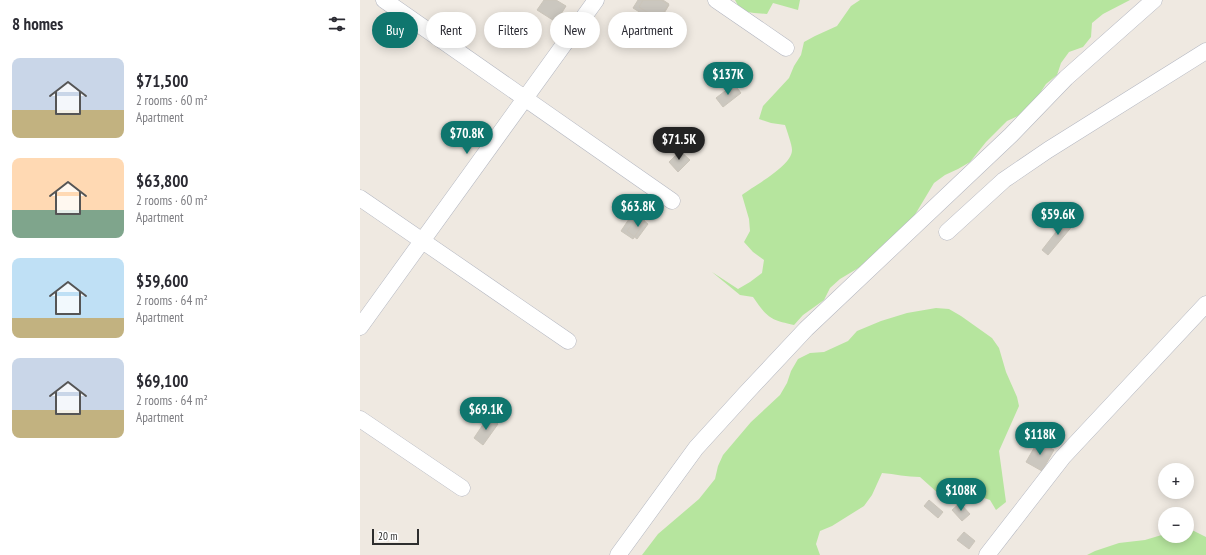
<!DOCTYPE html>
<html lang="en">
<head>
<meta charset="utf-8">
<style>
	:root { --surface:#fff; --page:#f2f2f3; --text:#2b2b33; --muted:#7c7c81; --accent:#0f766e }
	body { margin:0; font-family:"PT Sans Narrow",sans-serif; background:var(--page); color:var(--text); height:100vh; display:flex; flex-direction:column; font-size:15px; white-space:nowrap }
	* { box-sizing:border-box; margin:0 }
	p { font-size:13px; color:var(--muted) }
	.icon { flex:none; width:22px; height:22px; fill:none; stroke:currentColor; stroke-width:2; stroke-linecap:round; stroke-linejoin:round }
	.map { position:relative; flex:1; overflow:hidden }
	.drawer { display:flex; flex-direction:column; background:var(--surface); width:360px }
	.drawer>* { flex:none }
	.banner { position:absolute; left:12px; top:12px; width:380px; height:36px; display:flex; gap:8px }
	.buttons { position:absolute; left:798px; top:463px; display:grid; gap:8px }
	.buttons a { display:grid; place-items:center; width:36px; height:36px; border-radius:50%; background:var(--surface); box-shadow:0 2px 10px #0003; font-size:20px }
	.scale { position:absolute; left:12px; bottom:10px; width:47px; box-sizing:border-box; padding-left:4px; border:2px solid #2e2e2e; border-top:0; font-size:11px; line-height:14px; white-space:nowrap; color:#2e2e2e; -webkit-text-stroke:3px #fff; paint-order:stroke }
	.price { position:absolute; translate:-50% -34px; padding:0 9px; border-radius:14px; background:var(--accent); color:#fff; font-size:13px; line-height:26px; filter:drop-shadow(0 1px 2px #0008) }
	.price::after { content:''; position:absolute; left:50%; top:24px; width:12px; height:9px; margin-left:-6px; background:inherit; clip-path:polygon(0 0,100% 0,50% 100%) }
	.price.active { background:#222; color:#fff }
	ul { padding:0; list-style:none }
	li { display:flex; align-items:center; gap:12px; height:100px; padding:0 12px }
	li span { display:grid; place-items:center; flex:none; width:112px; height:80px; border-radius:8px; color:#555 }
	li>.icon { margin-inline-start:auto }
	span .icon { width:48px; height:48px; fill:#fffc; stroke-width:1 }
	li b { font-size:17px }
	h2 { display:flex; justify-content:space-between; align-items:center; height:48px; padding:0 12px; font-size:17px }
	.tag { padding:0 14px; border-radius:18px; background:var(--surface); box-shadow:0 2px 10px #0003; font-size:14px; line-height:36px }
	.tag.active { background:var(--accent); color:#fff }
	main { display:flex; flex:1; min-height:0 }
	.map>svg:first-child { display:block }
	.green { fill:#b6e59e }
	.building { fill:#cbc7bf; stroke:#cbc5ba }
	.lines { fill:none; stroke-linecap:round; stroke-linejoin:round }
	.minor-casing { stroke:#b4b7c1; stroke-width:17 }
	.minor { stroke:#fff; stroke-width:16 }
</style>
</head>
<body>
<main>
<section class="drawer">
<h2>8 homes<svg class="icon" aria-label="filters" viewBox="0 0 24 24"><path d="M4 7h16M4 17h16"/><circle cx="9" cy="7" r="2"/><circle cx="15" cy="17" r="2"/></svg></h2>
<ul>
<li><span style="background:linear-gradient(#c9d6e8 65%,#c2b280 0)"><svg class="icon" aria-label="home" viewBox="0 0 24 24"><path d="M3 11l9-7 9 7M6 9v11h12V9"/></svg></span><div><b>$71,500</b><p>2 rooms · 60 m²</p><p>Apartment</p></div></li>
<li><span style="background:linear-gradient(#ffd9b3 65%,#7fa58c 0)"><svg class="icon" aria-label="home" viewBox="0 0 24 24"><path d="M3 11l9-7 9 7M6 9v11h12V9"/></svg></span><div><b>$63,800</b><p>2 rooms · 60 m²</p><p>Apartment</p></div></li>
<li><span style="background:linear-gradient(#bfe0f5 75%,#c2b280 0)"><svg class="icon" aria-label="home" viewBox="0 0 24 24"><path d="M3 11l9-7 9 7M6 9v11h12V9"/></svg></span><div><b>$59,600</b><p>2 rooms · 64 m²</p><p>Apartment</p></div></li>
<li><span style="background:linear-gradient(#c9d6e8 65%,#c2b280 0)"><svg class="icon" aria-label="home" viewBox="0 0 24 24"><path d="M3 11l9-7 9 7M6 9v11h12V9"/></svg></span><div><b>$69,100</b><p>2 rooms · 64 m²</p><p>Apartment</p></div></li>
</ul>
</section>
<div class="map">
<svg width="846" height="555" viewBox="0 0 846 555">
	<rect width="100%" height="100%" fill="#efe9e1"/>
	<!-- green -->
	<path class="green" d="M375,0H440L438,10L413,3L407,14L394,13L381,11Z
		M500,0H770L743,14L732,23L731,37L723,47L709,52L701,63L697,75L686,84L678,96L660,115L647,121L626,142L610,162L598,169L585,175L574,183L553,218L505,264L480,279L470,288L464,300L443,315L434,325C409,320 407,317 393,297L380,295L352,272L378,289L390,282L402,273L404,260L393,252L384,242L390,231L389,219L382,195C395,185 432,166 432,150C432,145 427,131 425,125L411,123L399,119L403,106L429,78L434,66L441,55L444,42L455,36L477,26L491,6Z
		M576,308L589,309L601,316L632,338L639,348L646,372L657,397L659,406L639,451L646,502L636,510L630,500L606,492H592L579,494L560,477C547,477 535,474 522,473L512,495L504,506L472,526L460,531L456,544L460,555H282L298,534L339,499L355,479L358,466L363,455L391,422L420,395L427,383L431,371L438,359L450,353L464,352L488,341L497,331L521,321L547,313Z
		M827,531H834L846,537V555H727L735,551L759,543L785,540L805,534V536H827Z"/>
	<!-- building -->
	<path class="building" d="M184,0H196L206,6L196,22L177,10Z
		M278,0H303L309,4L297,23L273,8Z
		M283,0H301L309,5L300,20L279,7Z
		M374,84L381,93L363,107L356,98Z
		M320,151L330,160L318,172L309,162Z
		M273,213L285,221L273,239L261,231Z
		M278,216L288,224L277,239L267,231Z
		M707,218L714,224L688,255L682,250Z
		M128,417L138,424L123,445L114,438Z
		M678,441L694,450L682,471L666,462Z
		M569,500L583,512L578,518L564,506Z
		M600,503L610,514L602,521L592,510Z
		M604,532L615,541L609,549L597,540Z"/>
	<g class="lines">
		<defs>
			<path id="minor" d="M24,0L312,201
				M356,0L426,48
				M0,198L208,341
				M587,232L644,180L688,150L846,51
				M0,327L236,0
				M0,419L102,488
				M258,555L336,448L387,392L446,329L651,135L706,78L794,0
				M627,555L703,457L846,304"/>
		</defs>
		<!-- minor casing -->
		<use href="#minor" class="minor-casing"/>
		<!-- minor -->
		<use href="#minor" class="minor"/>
	</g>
</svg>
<div class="buttons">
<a>+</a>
<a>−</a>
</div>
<div class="scale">20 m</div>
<b class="price" style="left:368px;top:96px">$137K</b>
<b class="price" style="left:107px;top:155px">$70.8K</b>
<b class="price active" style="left:319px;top:161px">$71.5K</b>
<b class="price" style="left:278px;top:228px">$63.8K</b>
<b class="price" style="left:698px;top:236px">$59.6K</b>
<b class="price" style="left:126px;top:431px">$69.1K</b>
<b class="price" style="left:680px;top:456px">$118K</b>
<b class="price" style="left:601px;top:512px">$108K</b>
<div class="banner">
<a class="tag active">Buy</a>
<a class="tag">Rent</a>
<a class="tag">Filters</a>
<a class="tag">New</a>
<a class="tag">Apartment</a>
</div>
</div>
</main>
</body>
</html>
